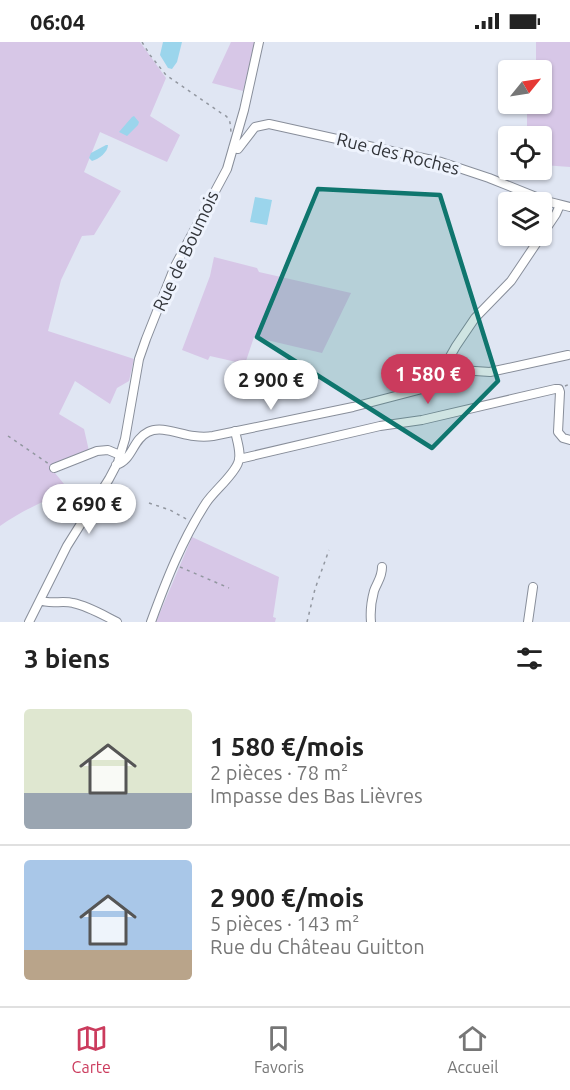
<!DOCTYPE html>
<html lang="fr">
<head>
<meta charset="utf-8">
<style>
	:root { --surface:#fff; --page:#f6f6f6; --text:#222; --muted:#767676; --line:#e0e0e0; --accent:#cb3b5d }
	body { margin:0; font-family:Ubuntu,sans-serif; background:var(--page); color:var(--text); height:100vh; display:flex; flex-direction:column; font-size:22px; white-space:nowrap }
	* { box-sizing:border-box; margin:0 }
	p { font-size:20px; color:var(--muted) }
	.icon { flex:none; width:33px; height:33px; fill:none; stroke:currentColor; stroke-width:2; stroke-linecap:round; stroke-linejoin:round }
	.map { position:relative; height:580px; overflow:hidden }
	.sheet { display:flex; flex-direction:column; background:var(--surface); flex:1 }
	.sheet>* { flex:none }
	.needle { width:39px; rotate:60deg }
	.controls { position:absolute; left:498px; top:18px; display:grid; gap:12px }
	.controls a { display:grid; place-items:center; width:54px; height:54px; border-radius:6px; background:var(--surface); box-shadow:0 2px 4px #0004; font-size:30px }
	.price { position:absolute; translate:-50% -51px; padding:0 14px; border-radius:21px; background:#fff; color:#222; font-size:20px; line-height:39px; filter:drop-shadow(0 2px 3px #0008) }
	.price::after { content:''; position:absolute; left:50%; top:36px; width:18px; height:14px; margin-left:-9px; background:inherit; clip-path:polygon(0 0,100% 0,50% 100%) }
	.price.on { background:var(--accent); color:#fff }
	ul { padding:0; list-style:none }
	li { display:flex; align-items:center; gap:18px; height:150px; padding:0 24px }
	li+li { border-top:2px solid var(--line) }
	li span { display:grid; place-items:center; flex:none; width:168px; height:120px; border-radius:6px; color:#555 }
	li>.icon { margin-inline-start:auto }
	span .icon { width:72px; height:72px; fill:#fffc; stroke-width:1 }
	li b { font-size:26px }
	h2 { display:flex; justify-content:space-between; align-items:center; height:72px; padding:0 24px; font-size:26px }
	.status { display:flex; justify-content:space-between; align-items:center; height:42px; padding:0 30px; background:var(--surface); direction:ltr }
	.status svg { height:16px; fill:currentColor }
	.tabs { display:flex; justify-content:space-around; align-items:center; height:84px; border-top:2px solid var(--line); background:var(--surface); font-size:16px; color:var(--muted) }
	.tabs a { display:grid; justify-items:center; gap:3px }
	.tabs .on { color:var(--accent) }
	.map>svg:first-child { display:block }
	.green { fill:#d7c7e7 }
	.water { fill:#9bd5ec }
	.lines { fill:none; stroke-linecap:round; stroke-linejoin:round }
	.minor-casing { stroke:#888e9a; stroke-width:10 }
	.path { stroke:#9297a0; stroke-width:1.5; stroke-dasharray:3 4.5; stroke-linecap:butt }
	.minor { stroke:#fff; stroke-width:8 }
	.marked { fill:#0f766e; fill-opacity:0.2; stroke:#0f766e; stroke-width:4.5; stroke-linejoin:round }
	.labels { text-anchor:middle; stroke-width:6; stroke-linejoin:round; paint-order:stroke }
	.street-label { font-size:18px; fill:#32353a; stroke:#eef3fd }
</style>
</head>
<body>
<div class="status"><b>06:04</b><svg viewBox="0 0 49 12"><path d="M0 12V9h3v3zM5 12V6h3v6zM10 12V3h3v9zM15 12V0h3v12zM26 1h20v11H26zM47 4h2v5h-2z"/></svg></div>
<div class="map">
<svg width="570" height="580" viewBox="0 0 570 580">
	<rect width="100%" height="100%" fill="#e0e6f3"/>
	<!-- green -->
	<path class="green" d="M0,0H140L166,36L150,74L180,93L167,120L100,90L84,130L121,149L94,193L82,194L61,238L48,289L134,317L129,339L117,346L110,362L75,339L59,372L84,387L89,409L56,423L55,431L64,442L67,449C44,459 21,469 0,484Z
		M231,0H255L243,49L212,41Z
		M536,0H570V125L543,123L542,115V94H527V62H542V28H536Z
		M214,215L257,226L259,230L351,251L322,311L254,295L245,322L210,314L208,318L182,308L210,234Z
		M192,495L279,535L273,575L276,576L275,580H156Z"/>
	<!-- water -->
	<path class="water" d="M163,0H182L177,20L172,27L168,26L160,13Z
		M134,74L139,80L138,83L127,94L119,90L132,75Z
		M106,103H108C108,110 99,117 92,119L89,116L91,111Z
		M255,155L272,158L267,183L250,180Z"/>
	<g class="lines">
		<defs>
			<path id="minor" d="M233,106L238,107L255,85L269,82L441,120L489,136L546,159L570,165
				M446,323L460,328L490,330L568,313
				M239,417L380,384L422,378L555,347H559L560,350L558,390L563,396L570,398
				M116,423C133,418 132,398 148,390C161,383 181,393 194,394C201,395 207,395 213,394L353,365L426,346L433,342L439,334L456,304L475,276L511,239L556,172L560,163
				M54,426L97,409L108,408L120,413
				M40,558C50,563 62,558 73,561C88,564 103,573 117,580
				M29,580L67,504L109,437L118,420L125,397L139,317L146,297L175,224L227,127L244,68L259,0
				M151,580C166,539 182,498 206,461C214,449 233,434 238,421C242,412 237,399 235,389
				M371,580C370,569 371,560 374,549C377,540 382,536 382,525
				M528,580L533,545"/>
		</defs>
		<!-- minor casing -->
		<use href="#minor" class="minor-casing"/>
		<!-- path -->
		<path class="path" d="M142,0L150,13L166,33L221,71C231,76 230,80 231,90
			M565,344L570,342
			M8,394L49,422
			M149,461L170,468L188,478
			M180,525L229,546
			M307,580L315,547L329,508"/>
		<!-- minor -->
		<use href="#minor" class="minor"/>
	</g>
	<!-- marked area -->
	<path class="marked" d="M318,147L440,153L498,339L432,406L257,295Z"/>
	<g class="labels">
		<!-- street labels -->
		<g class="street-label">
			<text transform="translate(398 112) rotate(14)" y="6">Rue des Roches</text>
			<text transform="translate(186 209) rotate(-65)" y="6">Rue de Boumois</text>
		</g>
	</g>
</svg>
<div class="controls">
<a><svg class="needle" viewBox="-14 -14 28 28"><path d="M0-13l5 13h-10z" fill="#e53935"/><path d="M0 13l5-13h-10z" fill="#767676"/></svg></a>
<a><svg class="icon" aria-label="locate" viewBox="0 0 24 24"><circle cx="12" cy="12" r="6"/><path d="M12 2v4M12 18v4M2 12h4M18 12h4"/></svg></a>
<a><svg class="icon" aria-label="layers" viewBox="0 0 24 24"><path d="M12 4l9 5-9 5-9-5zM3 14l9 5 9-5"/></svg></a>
</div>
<b class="price on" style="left:428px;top:363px">1 580 €</b>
<b class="price" style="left:271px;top:369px">2 900 €</b>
<b class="price" style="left:89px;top:493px">2 690 €</b>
</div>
<section class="sheet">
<h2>3 biens<svg class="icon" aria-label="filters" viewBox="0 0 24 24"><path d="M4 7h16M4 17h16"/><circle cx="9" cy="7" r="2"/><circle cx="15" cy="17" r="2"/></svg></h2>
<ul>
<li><span style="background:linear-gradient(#dfe7d0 70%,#9aa5b1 0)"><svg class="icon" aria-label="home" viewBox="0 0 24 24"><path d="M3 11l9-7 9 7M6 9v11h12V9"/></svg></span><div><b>1 580 €/mois</b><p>2 pièces · 78 m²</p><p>Impasse des Bas Lièvres</p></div></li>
<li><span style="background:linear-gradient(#a9c7e8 75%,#b9a48a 0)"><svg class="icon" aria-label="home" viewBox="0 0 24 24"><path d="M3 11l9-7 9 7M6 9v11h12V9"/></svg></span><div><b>2 900 €/mois</b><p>5 pièces · 143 m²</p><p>Rue du Château Guitton</p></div></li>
</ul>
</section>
<nav class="tabs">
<a class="on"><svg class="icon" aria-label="map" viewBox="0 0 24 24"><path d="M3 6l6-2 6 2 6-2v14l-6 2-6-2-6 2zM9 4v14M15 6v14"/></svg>Carte</a>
<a><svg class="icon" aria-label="saved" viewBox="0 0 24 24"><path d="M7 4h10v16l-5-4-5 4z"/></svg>Favoris</a>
<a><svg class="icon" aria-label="home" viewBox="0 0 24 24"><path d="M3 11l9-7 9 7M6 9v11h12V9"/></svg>Accueil</a>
</nav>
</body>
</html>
